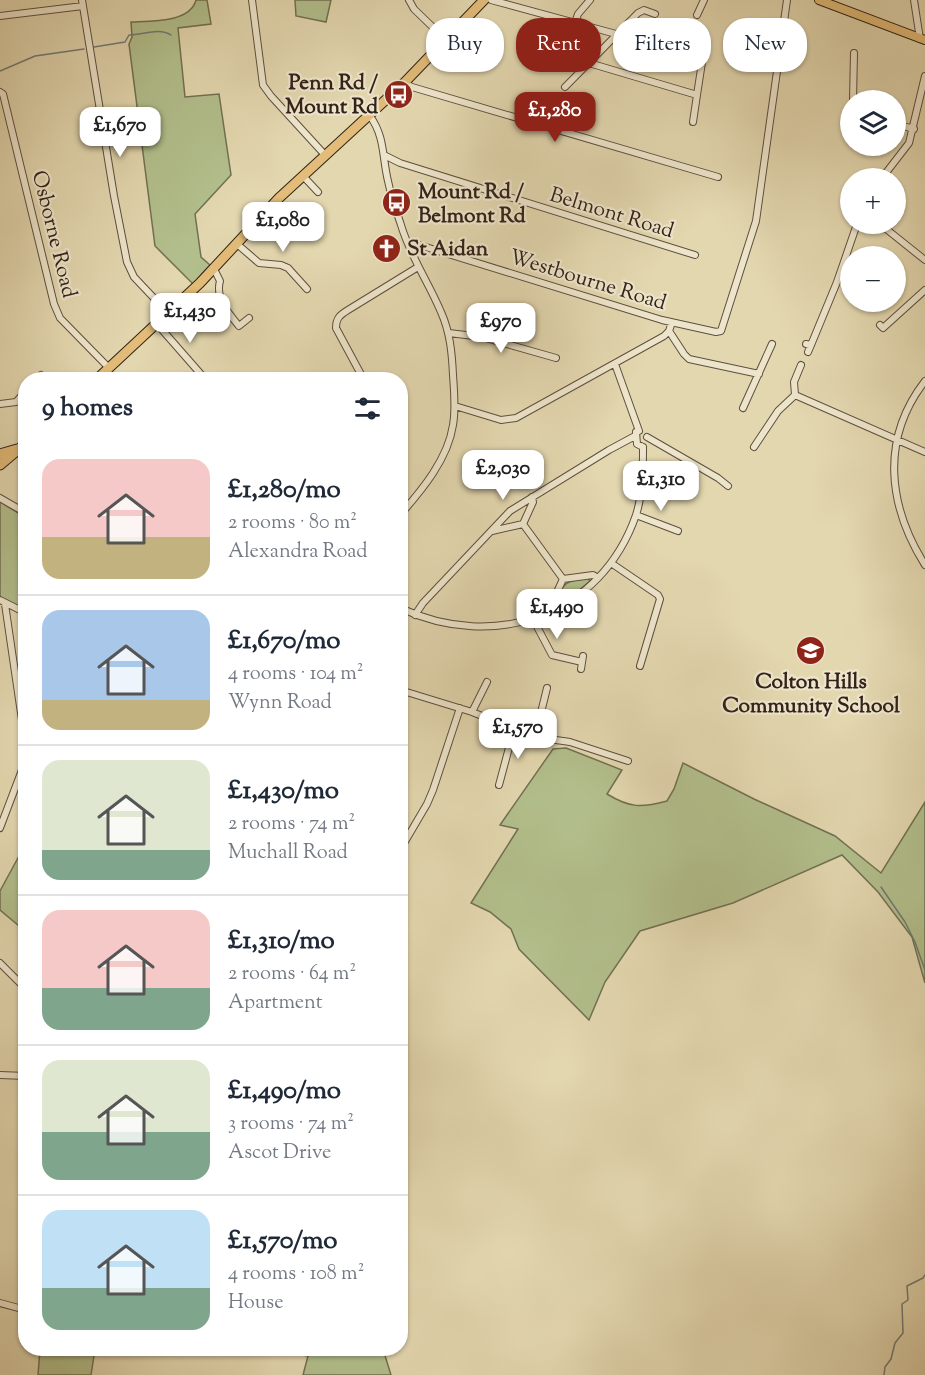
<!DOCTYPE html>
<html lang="en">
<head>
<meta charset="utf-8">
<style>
	:root { --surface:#fff; --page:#f2f2f3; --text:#1f2937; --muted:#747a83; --line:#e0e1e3; --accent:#8f2418 }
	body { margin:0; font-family:"Sorts Mill Goudy",serif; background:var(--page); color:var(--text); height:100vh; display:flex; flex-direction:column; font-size:22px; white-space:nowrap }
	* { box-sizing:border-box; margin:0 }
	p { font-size:20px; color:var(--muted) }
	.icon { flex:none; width:33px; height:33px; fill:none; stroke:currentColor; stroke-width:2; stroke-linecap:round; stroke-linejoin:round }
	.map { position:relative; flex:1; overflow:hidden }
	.panel { position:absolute; left:18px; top:372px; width:390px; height:984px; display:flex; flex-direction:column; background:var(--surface); border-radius:24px; box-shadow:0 2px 4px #0004 }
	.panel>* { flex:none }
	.guide { position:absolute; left:426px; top:18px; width:408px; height:54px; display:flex; gap:12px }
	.fabs { position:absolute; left:840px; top:90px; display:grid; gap:12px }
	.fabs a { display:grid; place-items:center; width:66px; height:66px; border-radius:50%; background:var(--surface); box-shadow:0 2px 4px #0004; font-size:30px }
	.price { position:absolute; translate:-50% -51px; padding:0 14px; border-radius:12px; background:#fff; color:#222; font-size:20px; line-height:39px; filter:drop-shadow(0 2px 3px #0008) }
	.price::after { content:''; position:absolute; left:50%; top:36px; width:18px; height:14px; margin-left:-9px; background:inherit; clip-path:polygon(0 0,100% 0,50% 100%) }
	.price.current { background:var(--accent); color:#fff }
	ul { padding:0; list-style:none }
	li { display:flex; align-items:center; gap:18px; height:150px; padding:0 24px }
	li+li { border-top:2px solid var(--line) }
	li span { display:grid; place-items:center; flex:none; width:168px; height:120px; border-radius:18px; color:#555 }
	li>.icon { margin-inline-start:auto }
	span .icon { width:72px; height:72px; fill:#fffc; stroke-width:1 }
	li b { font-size:26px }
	h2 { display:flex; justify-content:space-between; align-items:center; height:72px; padding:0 24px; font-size:26px }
	.tag { padding:0 21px; border-radius:24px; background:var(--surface); box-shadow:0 2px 4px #0004; font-size:21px; line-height:54px }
	.tag.current { background:var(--accent); color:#fff }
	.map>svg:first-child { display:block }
	.green { fill:#b2bf8c; stroke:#727052; stroke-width:1.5 }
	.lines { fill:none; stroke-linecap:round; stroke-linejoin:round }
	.stream { stroke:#6f7b76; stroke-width:1.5 }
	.minor-casing { stroke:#5e4f3e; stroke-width:8 }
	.major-casing { stroke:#322219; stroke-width:10 }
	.highway-casing { stroke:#322219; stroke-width:11 }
	.minor { stroke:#ede5cb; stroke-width:6 }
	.major { stroke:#e2bc78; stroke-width:8 }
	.highway { stroke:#e2bc78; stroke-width:9 }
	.labels { text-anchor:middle; stroke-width:4.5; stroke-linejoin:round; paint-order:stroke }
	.poi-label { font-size:21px; font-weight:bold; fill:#322219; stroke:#ede5cb; text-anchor:start }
	.street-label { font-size:21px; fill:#322219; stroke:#ede5cb }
</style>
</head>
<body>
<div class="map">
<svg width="925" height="1375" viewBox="0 0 925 1375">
	<rect width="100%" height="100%" fill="#e3d7af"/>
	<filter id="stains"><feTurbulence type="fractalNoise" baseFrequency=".00333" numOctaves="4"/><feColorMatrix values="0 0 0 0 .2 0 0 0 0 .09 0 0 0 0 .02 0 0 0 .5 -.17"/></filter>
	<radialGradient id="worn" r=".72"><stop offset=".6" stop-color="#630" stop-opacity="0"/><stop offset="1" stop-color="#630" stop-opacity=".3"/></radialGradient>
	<!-- green -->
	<path class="green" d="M196,0H207L211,24L178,28L185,97L219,94L231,175L195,214L201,257L210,265L193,284L155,246L129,44L132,37L131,22C150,21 190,23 196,0Z
		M295,0H331L326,22L296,16Z
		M0,502L25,517V611L17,608L0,597Z
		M588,578L590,581C580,590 570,598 558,604L555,602C564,582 565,581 588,578Z
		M566,748L622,770L607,794C630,808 641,808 667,801L674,789L683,763L754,799L835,836L881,873L925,802V983L912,937L878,892L842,855L733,903L640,931L605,982L589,1020L519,949L511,929L490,912L471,903L518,829L500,825L553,749Z
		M25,845V931L0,910V891Z
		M40,1349H95L91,1375H38Z
		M288,1349H383L391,1375H303L308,1356L291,1353Z"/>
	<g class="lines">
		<!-- stream -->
		<path class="stream" d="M94,47L125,42L129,35C143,35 159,27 171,35
			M0,71L35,56L84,49
			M881,887L905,922L915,942L925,970
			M884,1375L885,1367L891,1359L895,1343L903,1333L902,1304L908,1300L907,1286L923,1278L925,1275"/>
		<defs>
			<path id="minor" d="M82,0L114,196L127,262L134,277L168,313
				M252,0L263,85L271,96L325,155
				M409,0L414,9L446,40
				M491,0L616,34
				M914,0L920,39
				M697,15L704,0
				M0,16L83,6
				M575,23L578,14L590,0
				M589,63L697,95L706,36
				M404,83L412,87L718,177
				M565,87L638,13L644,10L655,14
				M0,92L3,94L54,304L60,318L109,368
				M853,100L854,53
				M370,116C385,137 382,156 388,181C391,196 396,210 401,225C410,256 429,283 441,312C450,332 452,353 453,375C454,391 456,408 453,425C448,459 422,490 400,515
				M693,122L697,95
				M896,124L914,129
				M384,155L400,163L695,255
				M303,176L318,192
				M882,178L909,143L925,76
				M880,224L925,260
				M237,244L259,263L281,265L288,268L307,289
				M409,244H416L662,320L716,332L721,331L756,221L787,0
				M214,269L220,281C215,298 229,314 239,326L249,318
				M157,324L206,380
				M880,325L883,328L925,290
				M669,331L684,354L689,359L759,374
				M449,333L482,337L556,358
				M806,344L811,345L808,352
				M811,345L837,282L857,224
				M615,364L639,431
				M801,365L794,382L795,395L925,452
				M37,380L41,375
				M364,380L336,328C336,318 340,315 348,310L418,267
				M925,381C880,439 888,506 925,565
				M0,404L16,402L26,391
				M455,406L501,420L516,418L664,336L669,331L672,322
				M743,408L772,344
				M636,432L637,444L643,447
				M647,437L718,478L728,486
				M754,447L778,411L795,395
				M0,498L26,513
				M636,515L678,531
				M523,524L563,579
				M492,531L523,524L533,502L532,497
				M611,563L658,595L660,599L640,666
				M0,600L26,613
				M400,608C495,652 601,616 636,515C643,493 643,470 643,447
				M547,614L563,579L593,575L598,578
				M415,615L423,603L510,511L609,450L635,436
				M533,619L552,655L582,662
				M581,669L583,656
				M400,690L472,712L487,682
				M472,712L535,737L570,742L628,761
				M535,737L547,688
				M499,785L514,729
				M0,828L22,770L23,759L22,720L5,604
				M400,850L427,804L433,790L460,708
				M0,963L26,989
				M0,1075L26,1076
				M0,1303L26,1310"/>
			<path id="major" d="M819,0L925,40"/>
			<path id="highway" d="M96,380L200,283L279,198L404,83L484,0
				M0,454L17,449
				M0,465L26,443"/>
		</defs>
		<!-- minor casing -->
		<use href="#minor" class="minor-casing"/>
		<!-- major casing -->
		<use href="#major" class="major-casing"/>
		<!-- highway casing -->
		<use href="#highway" class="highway-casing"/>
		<!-- minor -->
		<use href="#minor" class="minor"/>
		<!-- major -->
		<use href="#major" class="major"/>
		<!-- highway -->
		<use href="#highway" class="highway"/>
	</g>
	<!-- icons -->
	<defs>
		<symbol id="bus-disc" viewBox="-11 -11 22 22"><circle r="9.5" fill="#8f2418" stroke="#ede5cb"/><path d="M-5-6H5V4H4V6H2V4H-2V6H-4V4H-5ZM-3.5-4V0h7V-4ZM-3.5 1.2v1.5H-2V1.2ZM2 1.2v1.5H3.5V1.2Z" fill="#fff"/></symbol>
		<symbol id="church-disc" viewBox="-11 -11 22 22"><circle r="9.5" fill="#8f2418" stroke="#ede5cb"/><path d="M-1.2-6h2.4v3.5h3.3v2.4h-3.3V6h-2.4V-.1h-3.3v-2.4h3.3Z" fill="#fff"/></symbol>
		<symbol id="school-disc" viewBox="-11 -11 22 22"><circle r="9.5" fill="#8f2418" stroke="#ede5cb"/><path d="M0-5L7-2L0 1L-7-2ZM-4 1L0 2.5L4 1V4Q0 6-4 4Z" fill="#fff"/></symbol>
	</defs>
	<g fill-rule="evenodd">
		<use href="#bus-disc" x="382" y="78" width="33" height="33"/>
		<use href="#bus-disc" x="380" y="186" width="33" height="33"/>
		<use href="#church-disc" x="370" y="232" width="33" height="33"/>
		<use href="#school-disc" x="794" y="634" width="33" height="33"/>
	</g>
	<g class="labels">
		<!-- poi labels -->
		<g class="poi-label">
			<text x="378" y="89" text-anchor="end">Penn Rd /<tspan x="378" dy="24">Mount Rd</tspan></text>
			<text x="418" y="198">Mount Rd /<tspan x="418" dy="24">Belmont Rd</tspan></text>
			<text x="407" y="255">St Aidan</text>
			<text x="811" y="688" text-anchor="middle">Colton Hills<tspan x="811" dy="24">Community School</tspan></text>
		</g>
		<!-- street labels -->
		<g class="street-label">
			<text transform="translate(612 212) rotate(17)" y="7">Belmont Road</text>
			<text transform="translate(55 234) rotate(76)" y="7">Osborne Road</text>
			<text transform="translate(588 279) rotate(17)" y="7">Westbourne Road</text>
		</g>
	</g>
	<rect width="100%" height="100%" filter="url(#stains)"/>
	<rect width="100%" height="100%" fill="url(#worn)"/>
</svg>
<div class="fabs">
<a><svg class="icon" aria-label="layers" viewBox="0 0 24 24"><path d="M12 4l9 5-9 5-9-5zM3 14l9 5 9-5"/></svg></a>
<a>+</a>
<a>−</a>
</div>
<b class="price current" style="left:555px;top:143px">£1,280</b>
<b class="price" style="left:120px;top:158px">£1,670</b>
<b class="price" style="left:283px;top:253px">£1,080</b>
<b class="price" style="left:190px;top:344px">£1,430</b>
<b class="price" style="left:501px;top:354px">£970</b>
<b class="price" style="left:503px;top:501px">£2,030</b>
<b class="price" style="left:661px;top:512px">£1,310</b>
<b class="price" style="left:557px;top:640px">£1,490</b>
<b class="price" style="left:518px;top:760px">£1,570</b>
<div class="guide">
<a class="tag">Buy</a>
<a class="tag current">Rent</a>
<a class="tag">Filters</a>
<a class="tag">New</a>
</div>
<section class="panel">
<h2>9 homes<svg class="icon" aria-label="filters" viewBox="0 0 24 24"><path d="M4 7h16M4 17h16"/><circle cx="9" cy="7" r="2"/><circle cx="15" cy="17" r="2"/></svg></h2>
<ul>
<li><span style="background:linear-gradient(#f6c9c9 65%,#c2b280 0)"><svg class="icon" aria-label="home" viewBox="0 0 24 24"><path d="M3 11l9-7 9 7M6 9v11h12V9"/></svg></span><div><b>£1,280/mo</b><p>2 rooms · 80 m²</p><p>Alexandra Road</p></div></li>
<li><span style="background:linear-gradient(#a9c7e8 75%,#c2b280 0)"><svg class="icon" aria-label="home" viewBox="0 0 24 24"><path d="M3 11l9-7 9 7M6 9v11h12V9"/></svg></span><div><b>£1,670/mo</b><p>4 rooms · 104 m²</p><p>Wynn Road</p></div></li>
<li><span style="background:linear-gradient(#dfe7d0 75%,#7fa58c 0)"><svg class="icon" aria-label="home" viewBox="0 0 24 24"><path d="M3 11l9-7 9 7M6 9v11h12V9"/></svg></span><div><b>£1,430/mo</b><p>2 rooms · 74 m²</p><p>Muchall Road</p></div></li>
<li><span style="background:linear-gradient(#f6c9c9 65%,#7fa58c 0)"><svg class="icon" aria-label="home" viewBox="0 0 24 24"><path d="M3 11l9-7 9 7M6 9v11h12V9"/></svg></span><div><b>£1,310/mo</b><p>2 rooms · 64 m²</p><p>Apartment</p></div></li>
<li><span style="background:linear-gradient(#dfe7d0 60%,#7fa58c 0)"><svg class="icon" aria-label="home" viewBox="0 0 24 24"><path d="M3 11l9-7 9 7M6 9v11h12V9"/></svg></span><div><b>£1,490/mo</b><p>3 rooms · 74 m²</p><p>Ascot Drive</p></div></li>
<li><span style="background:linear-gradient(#bfe0f5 65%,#7fa58c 0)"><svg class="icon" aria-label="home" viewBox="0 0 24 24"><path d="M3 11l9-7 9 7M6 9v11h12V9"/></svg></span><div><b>£1,570/mo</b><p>4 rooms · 108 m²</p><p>House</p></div></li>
</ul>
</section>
</div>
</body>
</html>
